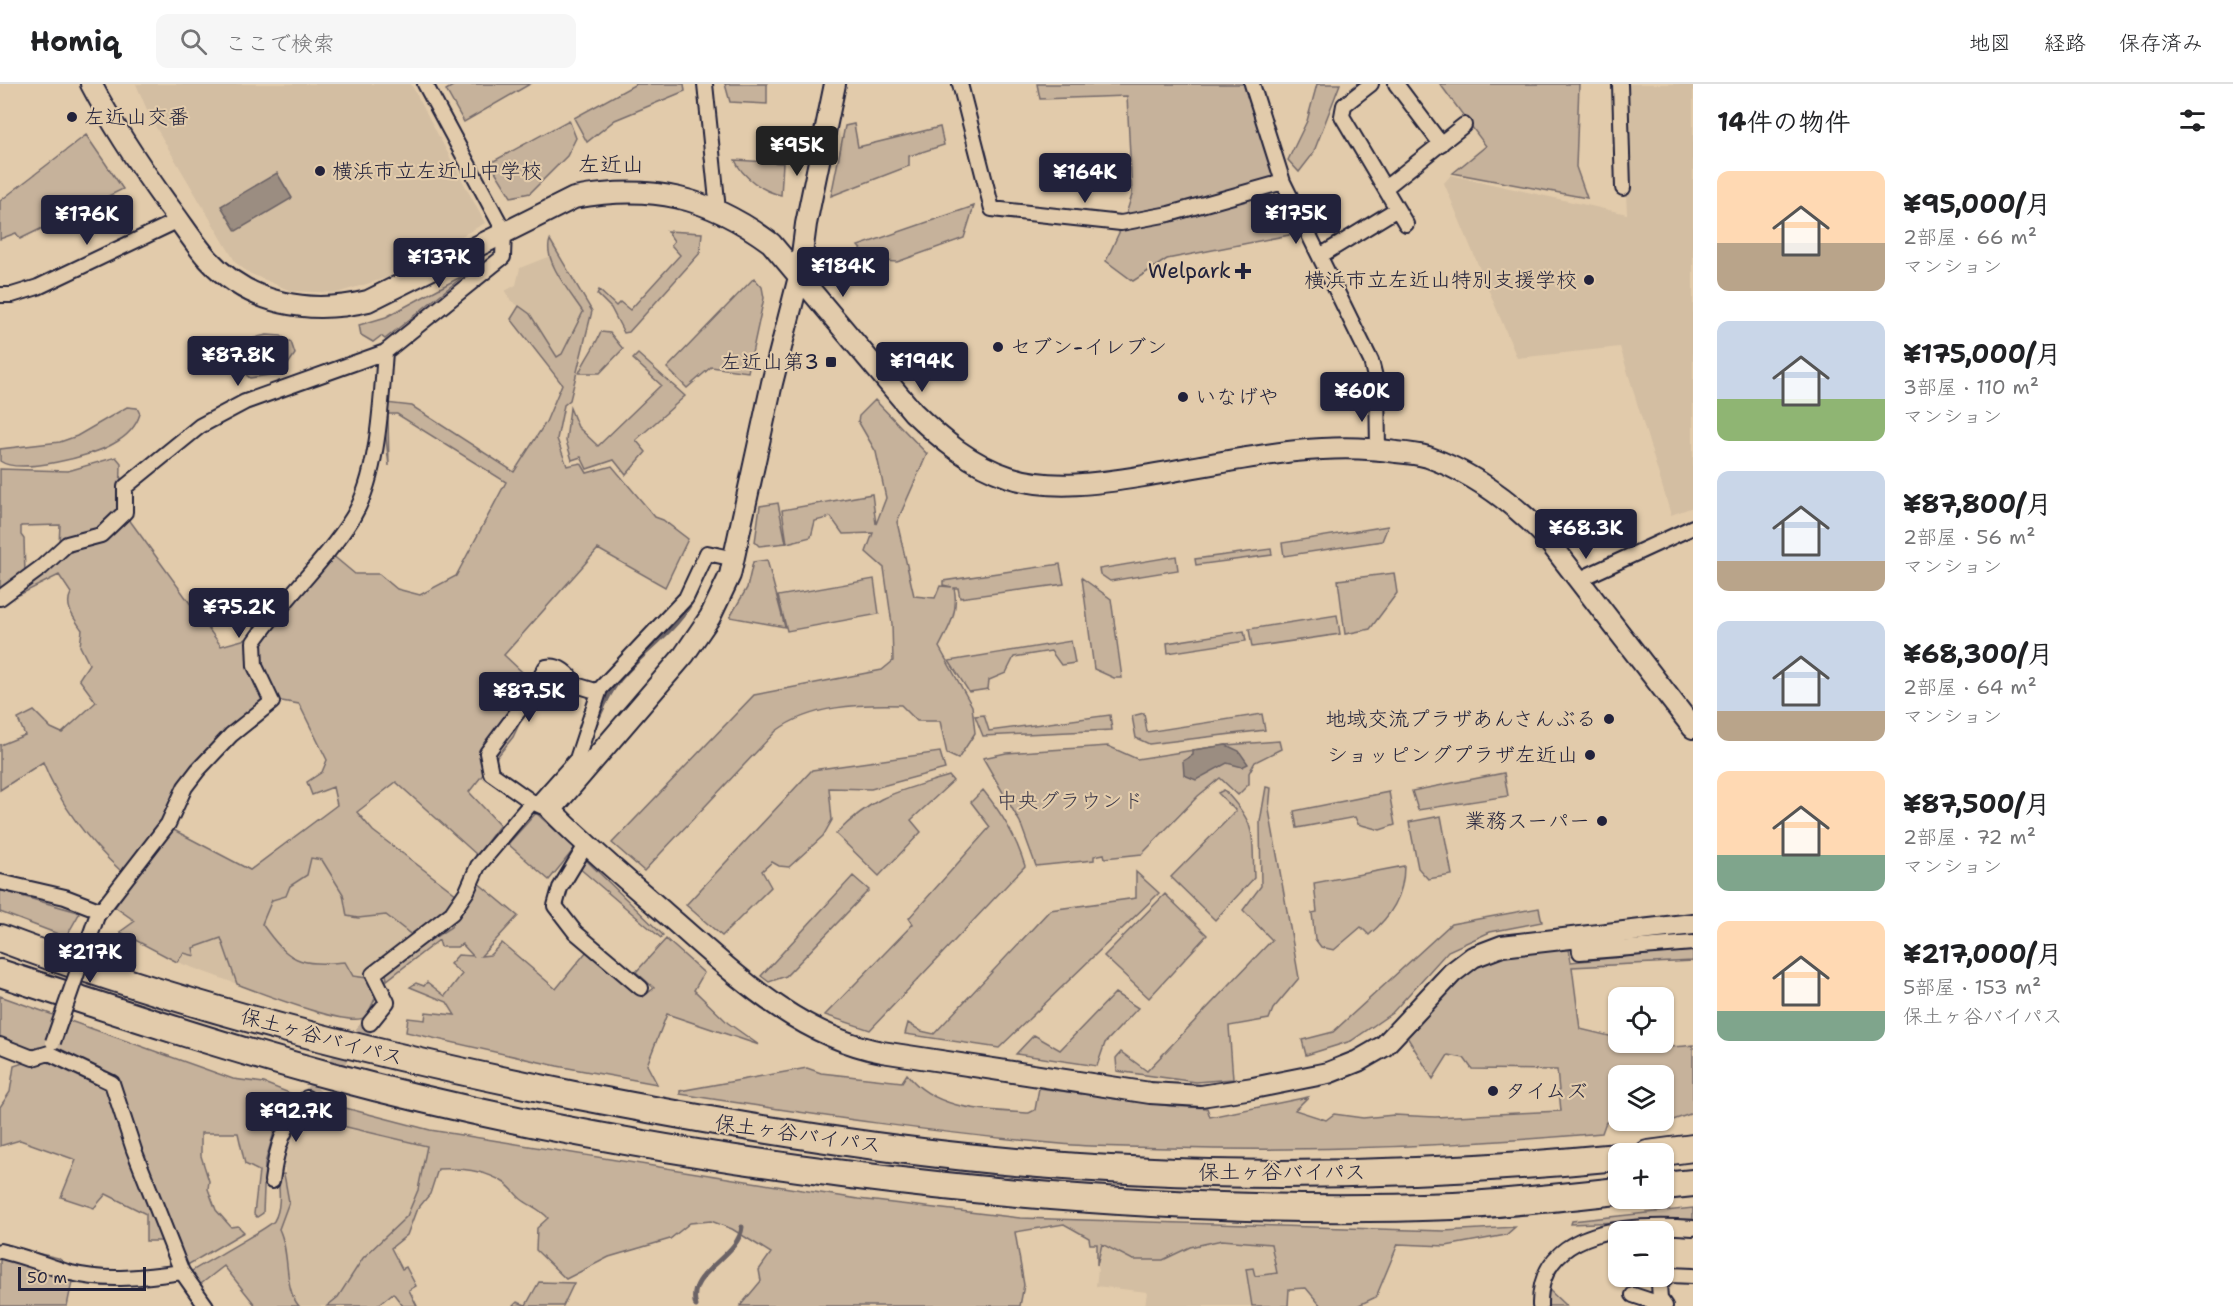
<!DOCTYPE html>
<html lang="ja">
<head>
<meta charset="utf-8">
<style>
	:root { --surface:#fff; --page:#f6f6f6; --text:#202124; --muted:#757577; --line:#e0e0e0; --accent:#22223b }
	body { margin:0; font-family:"Shantell Sans","Klee One",sans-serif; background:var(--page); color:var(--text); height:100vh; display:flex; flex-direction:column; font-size:22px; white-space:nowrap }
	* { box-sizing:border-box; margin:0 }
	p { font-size:20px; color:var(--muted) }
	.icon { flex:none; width:33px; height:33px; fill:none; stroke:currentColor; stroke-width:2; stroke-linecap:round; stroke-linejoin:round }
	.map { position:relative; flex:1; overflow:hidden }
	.sheet { display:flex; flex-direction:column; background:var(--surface); width:540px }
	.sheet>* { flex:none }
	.tools { position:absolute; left:1608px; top:903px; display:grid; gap:12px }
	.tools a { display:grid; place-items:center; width:66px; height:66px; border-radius:12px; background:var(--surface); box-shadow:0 2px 4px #0004; font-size:30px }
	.scale { position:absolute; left:18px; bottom:15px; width:128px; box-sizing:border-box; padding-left:6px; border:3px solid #22223b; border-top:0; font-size:16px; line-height:21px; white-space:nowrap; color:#22223b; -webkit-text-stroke:4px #e2cbab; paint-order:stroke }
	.price { position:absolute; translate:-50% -51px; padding:0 14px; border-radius:6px; background:var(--accent); color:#fff; font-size:20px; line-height:39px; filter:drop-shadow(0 2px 3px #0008) }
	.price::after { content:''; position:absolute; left:50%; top:36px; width:18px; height:14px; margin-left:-9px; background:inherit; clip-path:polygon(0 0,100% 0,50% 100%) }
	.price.active { background:#222; color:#fff }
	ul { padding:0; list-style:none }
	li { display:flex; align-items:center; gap:18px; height:150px; padding:0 24px }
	li span { display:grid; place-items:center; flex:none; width:168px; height:120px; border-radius:12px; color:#555 }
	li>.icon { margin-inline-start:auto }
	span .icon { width:72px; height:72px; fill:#fffc; stroke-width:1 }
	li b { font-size:26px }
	h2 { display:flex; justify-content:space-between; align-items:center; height:72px; padding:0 24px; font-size:26px }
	header { display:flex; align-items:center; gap:36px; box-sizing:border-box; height:84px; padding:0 30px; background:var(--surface); border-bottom:2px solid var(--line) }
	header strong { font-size:28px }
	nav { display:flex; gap:33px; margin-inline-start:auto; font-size:21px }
	.search { width:420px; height:54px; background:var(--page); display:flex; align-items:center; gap:15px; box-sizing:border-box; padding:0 21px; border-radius:12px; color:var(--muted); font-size:22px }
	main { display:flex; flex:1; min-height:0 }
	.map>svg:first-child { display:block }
	.built { fill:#d3bea2 }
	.green { fill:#c6b29b; stroke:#746a6b; stroke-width:1.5; fill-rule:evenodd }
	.water { fill:#9b8d81; stroke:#6b6265; stroke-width:1.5 }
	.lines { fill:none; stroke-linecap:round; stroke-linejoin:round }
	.stream { stroke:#6b6265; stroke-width:5 }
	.street-tunnel { stroke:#bca995; stroke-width:14; stroke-dasharray:14 7; stroke-linecap:butt }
	.street-casing { stroke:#22223b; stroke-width:18 }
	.secondary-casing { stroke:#22223b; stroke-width:24 }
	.highway-casing { stroke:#22223b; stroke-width:30 }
	.street { stroke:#e2cbab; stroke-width:14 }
	.secondary { stroke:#e2cbab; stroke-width:20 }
	.highway { stroke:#e2cbab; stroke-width:26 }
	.street-bridge-casing { stroke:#22223b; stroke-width:18; stroke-linecap:butt }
	.street-bridge { stroke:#e2cbab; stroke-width:14 }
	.poi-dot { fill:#22223b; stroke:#e2cbab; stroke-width:2 }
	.labels { text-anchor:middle; stroke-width:4.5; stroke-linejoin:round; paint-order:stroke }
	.poi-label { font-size:21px; fill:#22223b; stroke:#e2cbab; text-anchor:end }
	.park-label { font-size:21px; fill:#3b3849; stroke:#e2cbab }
	.street-label { font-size:21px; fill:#22223b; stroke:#e2cbab }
	.neighbourhood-label { font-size:22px; fill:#22223b; stroke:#e2cbab }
</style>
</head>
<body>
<header>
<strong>Homiq</strong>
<div class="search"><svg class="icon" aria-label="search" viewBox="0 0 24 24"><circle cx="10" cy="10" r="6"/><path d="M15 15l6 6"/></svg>ここで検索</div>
<nav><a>地図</a><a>経路</a><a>保存済み</a></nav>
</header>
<main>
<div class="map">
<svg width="1693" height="1222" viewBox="0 0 1693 1222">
	<rect width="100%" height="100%" fill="#e2cbab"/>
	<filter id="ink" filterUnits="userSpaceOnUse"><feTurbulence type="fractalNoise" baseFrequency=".0167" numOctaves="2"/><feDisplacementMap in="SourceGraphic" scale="12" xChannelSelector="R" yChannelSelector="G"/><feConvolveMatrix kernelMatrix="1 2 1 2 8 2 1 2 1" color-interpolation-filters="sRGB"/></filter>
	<g filter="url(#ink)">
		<!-- built -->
		<path class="built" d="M136,0H411L485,139L386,194L337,209L291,207L249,189L236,179L151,35Z
			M1621,0H1693V423L1671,431L1620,263L1517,274L1444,99L1451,91L1627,130Z
			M550,172L557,189L583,228L562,270L557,273L530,230L510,216L505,207L516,201L520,184Z
			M310,774L322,776L343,810L347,832L358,834L386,831L413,852L367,894L353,892L323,880H307L279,863L262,840L272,816L286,812L290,802L307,791Z
			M221,854L237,900L177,878L192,864Z
			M299,1034L427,1062L418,1106L407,1132L363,1174L338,1213L327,1222H299L293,1215L279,1145L289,1118L283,1072L293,1040Z
			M1222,1156L1272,1160L1277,1189L1254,1192L1246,1185L1252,1222H1145L1147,1208L1096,1202L1101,1160L1133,1176H1163L1190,1163Z"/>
		<!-- green -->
		<path class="green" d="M456,0H530L464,38L446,6Z
			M636,0H684L685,7L615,36L587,58L574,34Z
			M725,0H767V20L730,18Z
			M1037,0H1245L1273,90L1296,134L1289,151L1167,175L1133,197L1106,177L1123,140L1132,111L1127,12L1040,15Z
			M1317,0H1340L1313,70L1299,88L1288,76L1307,37Z
			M1440,0H1579L1576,83L1587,114L1453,89L1486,62Z
			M569,36L576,54L567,72L530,109L511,113L490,79Z
			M854,40L858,63L940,43L944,61L909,72V82L831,112L845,42Z
			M86,51L123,105L20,155L16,149L0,155V117Z
			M735,76L783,79L781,111C764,108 742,93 735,76Z
			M974,122L964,154L897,178L871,176L858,162Z
			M667,147L702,149L700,169L629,248L624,249L611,224L597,210L599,206L616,222L620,218L630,226L680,171L671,161L674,157Z
			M550,156L592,227L570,316L564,321L557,355L567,382L581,379L587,389L612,382L655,433L663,436L688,455L665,503L598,465L504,571L537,602L513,653L469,708L500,741L477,771L396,698L357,728L373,747L457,811L450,824L413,852L386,831L358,834L347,832L343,810L322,776L311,774L307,791L290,802L286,812L272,816L262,840C289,878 299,882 345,878L353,892L367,894L378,909C374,915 370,928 365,933C351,945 256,907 237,900L221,854L193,864L195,872L184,869L177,878L120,848L135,837L115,823L170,744L250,786L337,721L333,703L312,711L307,698L322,688L327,676L299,620L276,616L262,587L260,562L331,470L355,490H379L397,505L420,511L456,492L506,398L397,330H388V334L389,382L384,336L386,319L412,322L514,388L546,338L562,300L511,235L519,222L530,230L557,273L562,270L583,228C572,211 542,176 550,156Z
			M466,190L385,255L381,252L373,258L361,251L359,241L386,233Z
			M754,194L762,203L764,214L748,288L711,283L687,304L667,284Z
			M601,248L610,249L623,265L600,289H579C586,273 595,263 601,248Z
			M267,251L281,252L291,258L295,270L282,289L250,294C237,286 236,267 249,257C253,253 262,252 267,251Z
			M638,270L685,312L636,356L646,368L626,391L614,376L587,385L581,373L572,376L566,357L570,324L578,343L598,362L661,301L633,275Z
			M875,316L927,370L897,438L914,512L935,514L940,502L952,503L943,501V497L1060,480L1064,500L960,514L958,504H954C959,527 950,542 939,563L972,622L975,649L958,675L947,670L940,637H917L901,621C859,620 811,621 776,647L644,787L612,759L754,611L882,586L893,577L892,540L884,484L866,468L873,449L843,450L831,433L815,437L811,453L787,459L782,426L872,410L876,440L886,414L876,368L858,337L859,332Z
			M127,323L137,324L140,330C136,343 126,353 113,360C93,372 19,391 0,377V365L60,358L77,352Z
			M116,373L121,379L120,425L100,446L67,452L59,459L60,441L21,442V451L24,455L25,491L0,510V385L68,387Z
			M778,419L786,459L759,462L755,458L760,422Z
			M128,434L221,562L253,553L269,619L229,648L164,738L122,788C88,757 60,721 43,678L0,706V661L25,651L18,635L34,627L51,644L62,649L96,618L79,595L89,580L80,562L82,546C74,534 64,523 71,509L59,491L19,511L15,509L71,468Z
			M1388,442L1382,457L1284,472L1282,459Z
			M1271,465L1272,471L1196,481L1195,475Z
			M1176,472L1178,486L1110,497L1100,490L1099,485Z
			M767,476L785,543L730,533L747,504L753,478Z
			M1394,489L1397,509L1370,545L1345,550L1338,496Z
			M1082,494L1111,515L1122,594H1114L1094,585Z
			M874,495L879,530L787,547L778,512Z
			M1337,531L1340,550L1252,563L1249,545Z
			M1244,547L1246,557L1168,569L1167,559Z
			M1071,557L1075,579L1061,581L1051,567L1014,573L1006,589L989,596L988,605L969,608L949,577Z
			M1144,629L1147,648L1262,630L1265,646L1149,660L1136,654L1132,632Z
			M984,631L989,647L1110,631L1112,646L983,652L975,632Z
			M1279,657L1281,665L1255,678L1249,689V700L1238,711L1220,694L1198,712L1142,770L1105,774L1104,770L1094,772V776L1036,782L1020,738L983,674L1006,669L1108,662L1137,675L1226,661Z
			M940,668L945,685L871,705L829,704L832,736L823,752L789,783L779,782L772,778L762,787L771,803L722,852L686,821L812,686Z
			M1504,689L1508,712L1418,726L1412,707Z
			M949,692L953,697L911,736L921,748L879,792L836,750C875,710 897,708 949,692Z
			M1266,703L1271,704L1269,726L1299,894L1273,925L1269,935L1229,942L1233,995L1196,998L1117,987L1116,974L1121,968L1147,987L1272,856L1243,826L1261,802L1260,738Z
			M983,706C1003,731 1016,753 1025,782L870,946L825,931L913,840L909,834L990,743L971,718Z
			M1224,706C1257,741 1252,748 1254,794L1215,836L1171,793L1236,727L1218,709Z
			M1389,708L1395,741L1380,746L1358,740L1355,733L1297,744L1294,727Z
			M536,729L575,764L549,796L508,760Z
			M1441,732L1452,791L1428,795L1418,784L1409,738Z
			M585,775L663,851L661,854L578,783Z
			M1404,782C1404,812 1391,832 1369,851L1361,843L1334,866L1321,863L1315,855L1312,829L1317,828L1314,799Z
			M1136,788L1159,809L999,964L905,950L908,939L921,947L934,950L1050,826L1136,814Z
			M853,792L869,806L786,892L769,898L761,892Z
			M477,798L518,832L481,872L490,871L502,859L556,905L587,867L643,913L654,904L636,888L666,855L704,889L694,906L728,939L759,961L667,930L647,981L657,1000L557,982L406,948L408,934L425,936L426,928L455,931L447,918L410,903L416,899L424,902L427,898L445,912L462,890L450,880L458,871L473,872L462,860L457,863H441L439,856L387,896L386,889L392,881L451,843Z
			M0,806L78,828L79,830L66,853L0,828Z
			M1165,810L1207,851L1149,914L1104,872Z
			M1539,824L1542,838L1490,848L1448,867L1392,929L1351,957L1306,971L1302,956L1333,948L1451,840Z
			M1568,859L1571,878L1693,866V877L1572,883L1580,945L1618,954V958C1646,959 1666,966 1693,961V1029L1662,1040L1606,1038L1602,1049C1458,1062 1315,1068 1170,1064C1137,1063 1104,1063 1072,1061C941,1050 810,1030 680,1010V1007L807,984L821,989L902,998L907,990C935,1027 986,1026 1029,1029L1035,1026L1039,1004L1170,1022L1207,1024L1210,1033L1308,1013L1295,1026L1326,1036L1334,1030L1363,1034L1394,1031L1435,1033L1561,1027L1557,986L1472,985L1464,974L1448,971L1433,995L1407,953C1426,936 1439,915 1457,898C1487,869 1529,867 1568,859ZM1618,992H1664V1036H1618Z
			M1115,909L1138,924L1105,959L1097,982L1016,970L1034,951L1060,966Z
			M0,912L233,995L264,999L297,1012L274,1048L265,1079L263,1129L257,1133L254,1130L259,1087L245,1080L238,1049H201V1072L209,1097L208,1105L216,1126L231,1143L238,1142L244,1148L184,1183L163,1157H146V1130L106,1110L94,1124L61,1113L76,1076L20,1056L0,1062V1023L10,1008L14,982L55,968L39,963L28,967L0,957Z
			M330,1020L430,1046L858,1115L1020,1134L1444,1147L1515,1143L1506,1151L1446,1162L1398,1160L1376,1213L1357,1222H1321L1306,1204L1289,1205L1288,1222H1252L1246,1185L1253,1184L1255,1192L1277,1189L1271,1160L1222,1156L1190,1163L1163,1176H1133L1102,1160L1097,1181V1160H1090L1089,1154L1064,1140L1015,1148L1024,1201L1020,1222H740L761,1197L759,1186L771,1169L732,1145L711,1137L690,1139L670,1155L609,1173L566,1195L536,1166L537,1144L548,1134C540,1125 530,1122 521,1115C515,1110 510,1102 503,1098C484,1086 460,1084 438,1085L430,1110L416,1127L407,1151L391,1164L402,1185L406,1183L416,1202L409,1206L417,1222H403L393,1209L377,1222H327L338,1213L363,1174L407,1132L418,1106L427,1062L317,1036Z
			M284,1090L289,1118L279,1145C291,1170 283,1204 299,1222H256L224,1182L197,1203L187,1190C200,1181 269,1144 274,1137C282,1124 279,1104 278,1091Z
			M1693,1124V1135L1571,1140L1572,1137Z
			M0,1161L58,1174L71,1184L72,1198L67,1222H0Z
			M539,1198L574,1199L563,1222H513L517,1218L526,1221Z
			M1546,1203L1566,1222H1545Z"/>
		<!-- water -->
		<path class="water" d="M277,89L292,114L236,147L221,122Z
			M1226,661L1239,667L1248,680L1242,683L1227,679L1196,696L1184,691L1183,677L1193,671V666Z"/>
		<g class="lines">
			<!-- stream -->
			<path class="stream" d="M593,645C601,628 607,610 619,596C644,565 680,546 696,508
				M696,1222C685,1188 739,1174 742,1143"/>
			<!-- street-tunnel -->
			<path class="street-tunnel" d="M307,1014L370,939"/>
			<defs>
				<path id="street" d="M705,0L718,126
					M960,0L992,125L1121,139L1169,130L1283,98
					M1252,0L1283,98L1371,277L1377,301L1378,365
					M1371,0L1344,21L1342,32L1406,140
					M1396,0L1441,60
					M1620,0L1623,104
					M1385,104L1464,41
					M1320,172L1397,125
					M0,211H12L38,203L179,136
					M1578,496L1693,443
					M0,514L42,483L67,460L101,451L125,428V403L200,342L245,318L385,268L503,173L504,147L425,0
					M532,718L491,689L487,669L531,610L546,583C560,580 569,590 576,601L599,608
					M537,720L577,675L600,605L686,514L707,469L735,475
					M586,761L560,804L555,822L575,848L641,904
					M0,798L65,813L99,826
					M97,832L168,740L185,703L198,686L231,651L272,618L255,582L254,558C284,514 325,478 353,433C379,389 381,318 385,268
					M1578,851L1580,868L1693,859
					M370,939L387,918L373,890L452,829L467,807L478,782L532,718L543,723
					M0,961L33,974L49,969L112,999L134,1066L182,1188L206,1222
					M272,1097C277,1060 283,1044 307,1014
					M0,1167C25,1172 47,1182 71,1189C106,1198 147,1193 182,1188
					M1633,1211L1651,1217L1660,1215
					M1540,1222C1538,1142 1634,1140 1693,1144
					M1665,1222L1660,1215L1659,1200L1670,1191L1693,1192"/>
				<path id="secondary" d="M91,0C113,42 139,81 167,120C181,138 193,158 208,175C250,221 310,231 368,217L574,114C651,100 708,112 771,159L913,328C942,356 970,380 1009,393C1052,407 1101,399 1144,392C1226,379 1314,355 1396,368C1407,369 1418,370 1428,373C1473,389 1511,417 1544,451L1693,644
					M835,0L806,140L799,193L772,299L730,491L710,533L684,571L551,726C587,763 627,796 666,830C731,886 794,951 882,968L1150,1009L1201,1012L1253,1004L1328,989L1358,977L1384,962L1452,889L1473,873L1502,862L1693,840"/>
				<path id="highway" d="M0,854C186,924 380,972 574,1011C704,1036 834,1059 966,1073C1182,1097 1402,1094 1618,1073
					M0,889C110,925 220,962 332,992C499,1037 671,1068 843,1090C1045,1116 1250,1130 1454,1122C1509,1119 1564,1113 1618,1107
					M1648,1070L1693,1064
					M1664,1102L1693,1099"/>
			</defs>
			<!-- street casing -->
			<use href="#street" class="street-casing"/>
			<!-- secondary casing -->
			<use href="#secondary" class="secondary-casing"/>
			<!-- highway casing -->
			<use href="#highway" class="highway-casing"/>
			<!-- street -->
			<use href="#street" class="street"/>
			<!-- secondary -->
			<use href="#secondary" class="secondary"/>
			<!-- highway -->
			<use href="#highway" class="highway"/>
			<defs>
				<path id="street-bridge" d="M53,958L97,832"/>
			</defs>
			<!-- street-bridge casing -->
			<use href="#street-bridge" class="street-bridge-casing"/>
			<!-- street-bridge -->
			<use href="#street-bridge" class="street-bridge"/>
		</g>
	</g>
	<!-- markers -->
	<g class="poi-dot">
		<circle cx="72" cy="33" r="6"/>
		<circle cx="320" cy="87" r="6"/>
		<path d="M1240 178h6v6h6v6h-6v6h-6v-6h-6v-6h6z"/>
		<circle cx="1589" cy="196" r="6"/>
		<circle cx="998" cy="263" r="6"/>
		<rect x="825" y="272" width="12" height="12" rx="3"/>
		<circle cx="1183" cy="313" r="6"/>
		<circle cx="1609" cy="635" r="6"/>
		<circle cx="1590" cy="671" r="6"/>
		<circle cx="1602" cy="737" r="6"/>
		<circle cx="1493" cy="1007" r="6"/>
	</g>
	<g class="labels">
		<!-- poi labels -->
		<g class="poi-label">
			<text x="84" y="40" text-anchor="start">左近山交番</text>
			<text x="332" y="94" text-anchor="start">横浜市立左近山中学校</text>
			<text x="1231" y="194">Welpark</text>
			<text x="1577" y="203">横浜市立左近山特別支援学校</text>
			<text x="1010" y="270" text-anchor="start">セブン-イレブン</text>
			<text x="819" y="285">左近山第3</text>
			<text x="1195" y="320" text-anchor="start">いなげや</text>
			<text x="1597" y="642">地域交流プラザあんさんぶる</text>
			<text x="1578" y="678">ショッピングプラザ左近山</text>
			<text x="1590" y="744">業務スーパー</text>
			<text x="1505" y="1014" text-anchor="start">タイムズ</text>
		</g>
		<!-- park labels -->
		<g class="park-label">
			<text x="1070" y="724">中央グラウンド</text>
		</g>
		<!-- street labels -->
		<g class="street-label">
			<text transform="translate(322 953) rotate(15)" y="7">保土ヶ谷バイパス</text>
			<text transform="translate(798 1050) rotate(8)" y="7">保土ヶ谷バイパス</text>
			<text x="1282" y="1095">保土ヶ谷バイパス</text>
		</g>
		<!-- neighbourhood labels -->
		<g class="neighbourhood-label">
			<text x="611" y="88">左近山</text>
		</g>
	</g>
</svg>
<div class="tools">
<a><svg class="icon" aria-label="locate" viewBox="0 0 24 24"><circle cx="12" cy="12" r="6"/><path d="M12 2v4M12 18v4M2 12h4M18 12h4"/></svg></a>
<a><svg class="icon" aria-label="layers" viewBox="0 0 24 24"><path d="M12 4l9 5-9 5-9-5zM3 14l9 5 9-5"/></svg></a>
<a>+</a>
<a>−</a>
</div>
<div class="scale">50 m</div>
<b class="price active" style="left:797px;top:93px">¥95K</b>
<b class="price" style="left:1085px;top:120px">¥164K</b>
<b class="price" style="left:1296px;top:161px">¥175K</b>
<b class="price" style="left:87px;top:162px">¥176K</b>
<b class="price" style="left:439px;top:205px">¥137K</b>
<b class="price" style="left:843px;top:214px">¥184K</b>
<b class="price" style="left:238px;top:303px">¥87.8K</b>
<b class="price" style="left:922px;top:309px">¥194K</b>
<b class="price" style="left:1362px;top:339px">¥60K</b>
<b class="price" style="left:1586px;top:476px">¥68.3K</b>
<b class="price" style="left:239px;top:555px">¥75.2K</b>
<b class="price" style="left:529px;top:639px">¥87.5K</b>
<b class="price" style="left:90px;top:900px">¥217K</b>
<b class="price" style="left:296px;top:1059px">¥92.7K</b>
</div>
<section class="sheet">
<h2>14件の物件<svg class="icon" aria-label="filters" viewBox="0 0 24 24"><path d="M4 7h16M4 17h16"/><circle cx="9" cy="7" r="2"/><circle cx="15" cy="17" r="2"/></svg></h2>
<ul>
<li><span style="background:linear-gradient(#ffd9b3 60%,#b9a48a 0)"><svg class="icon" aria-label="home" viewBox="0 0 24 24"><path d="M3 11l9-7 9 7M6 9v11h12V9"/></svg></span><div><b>¥95,000/月</b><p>2部屋 · 66 m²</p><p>マンション</p></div></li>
<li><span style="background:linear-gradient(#c9d6e8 65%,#8fb573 0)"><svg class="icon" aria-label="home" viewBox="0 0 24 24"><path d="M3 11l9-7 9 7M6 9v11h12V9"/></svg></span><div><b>¥175,000/月</b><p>3部屋 · 110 m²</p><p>マンション</p></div></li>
<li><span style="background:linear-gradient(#c9d6e8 75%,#b9a48a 0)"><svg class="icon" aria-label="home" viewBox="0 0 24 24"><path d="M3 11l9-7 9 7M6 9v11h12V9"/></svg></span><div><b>¥87,800/月</b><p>2部屋 · 56 m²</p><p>マンション</p></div></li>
<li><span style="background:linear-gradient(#c9d6e8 75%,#b9a48a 0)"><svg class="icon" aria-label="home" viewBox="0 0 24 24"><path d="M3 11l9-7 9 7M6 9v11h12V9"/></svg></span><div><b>¥68,300/月</b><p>2部屋 · 64 m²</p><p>マンション</p></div></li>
<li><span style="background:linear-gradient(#ffd9b3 70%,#7fa58c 0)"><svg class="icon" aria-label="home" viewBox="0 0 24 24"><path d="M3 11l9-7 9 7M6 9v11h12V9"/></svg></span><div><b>¥87,500/月</b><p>2部屋 · 72 m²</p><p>マンション</p></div></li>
<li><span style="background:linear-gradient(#ffd9b3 75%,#7fa58c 0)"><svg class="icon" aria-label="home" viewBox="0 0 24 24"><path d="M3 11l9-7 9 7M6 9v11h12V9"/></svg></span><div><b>¥217,000/月</b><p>5部屋 · 153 m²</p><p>保土ヶ谷バイパス</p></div></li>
</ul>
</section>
</main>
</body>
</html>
